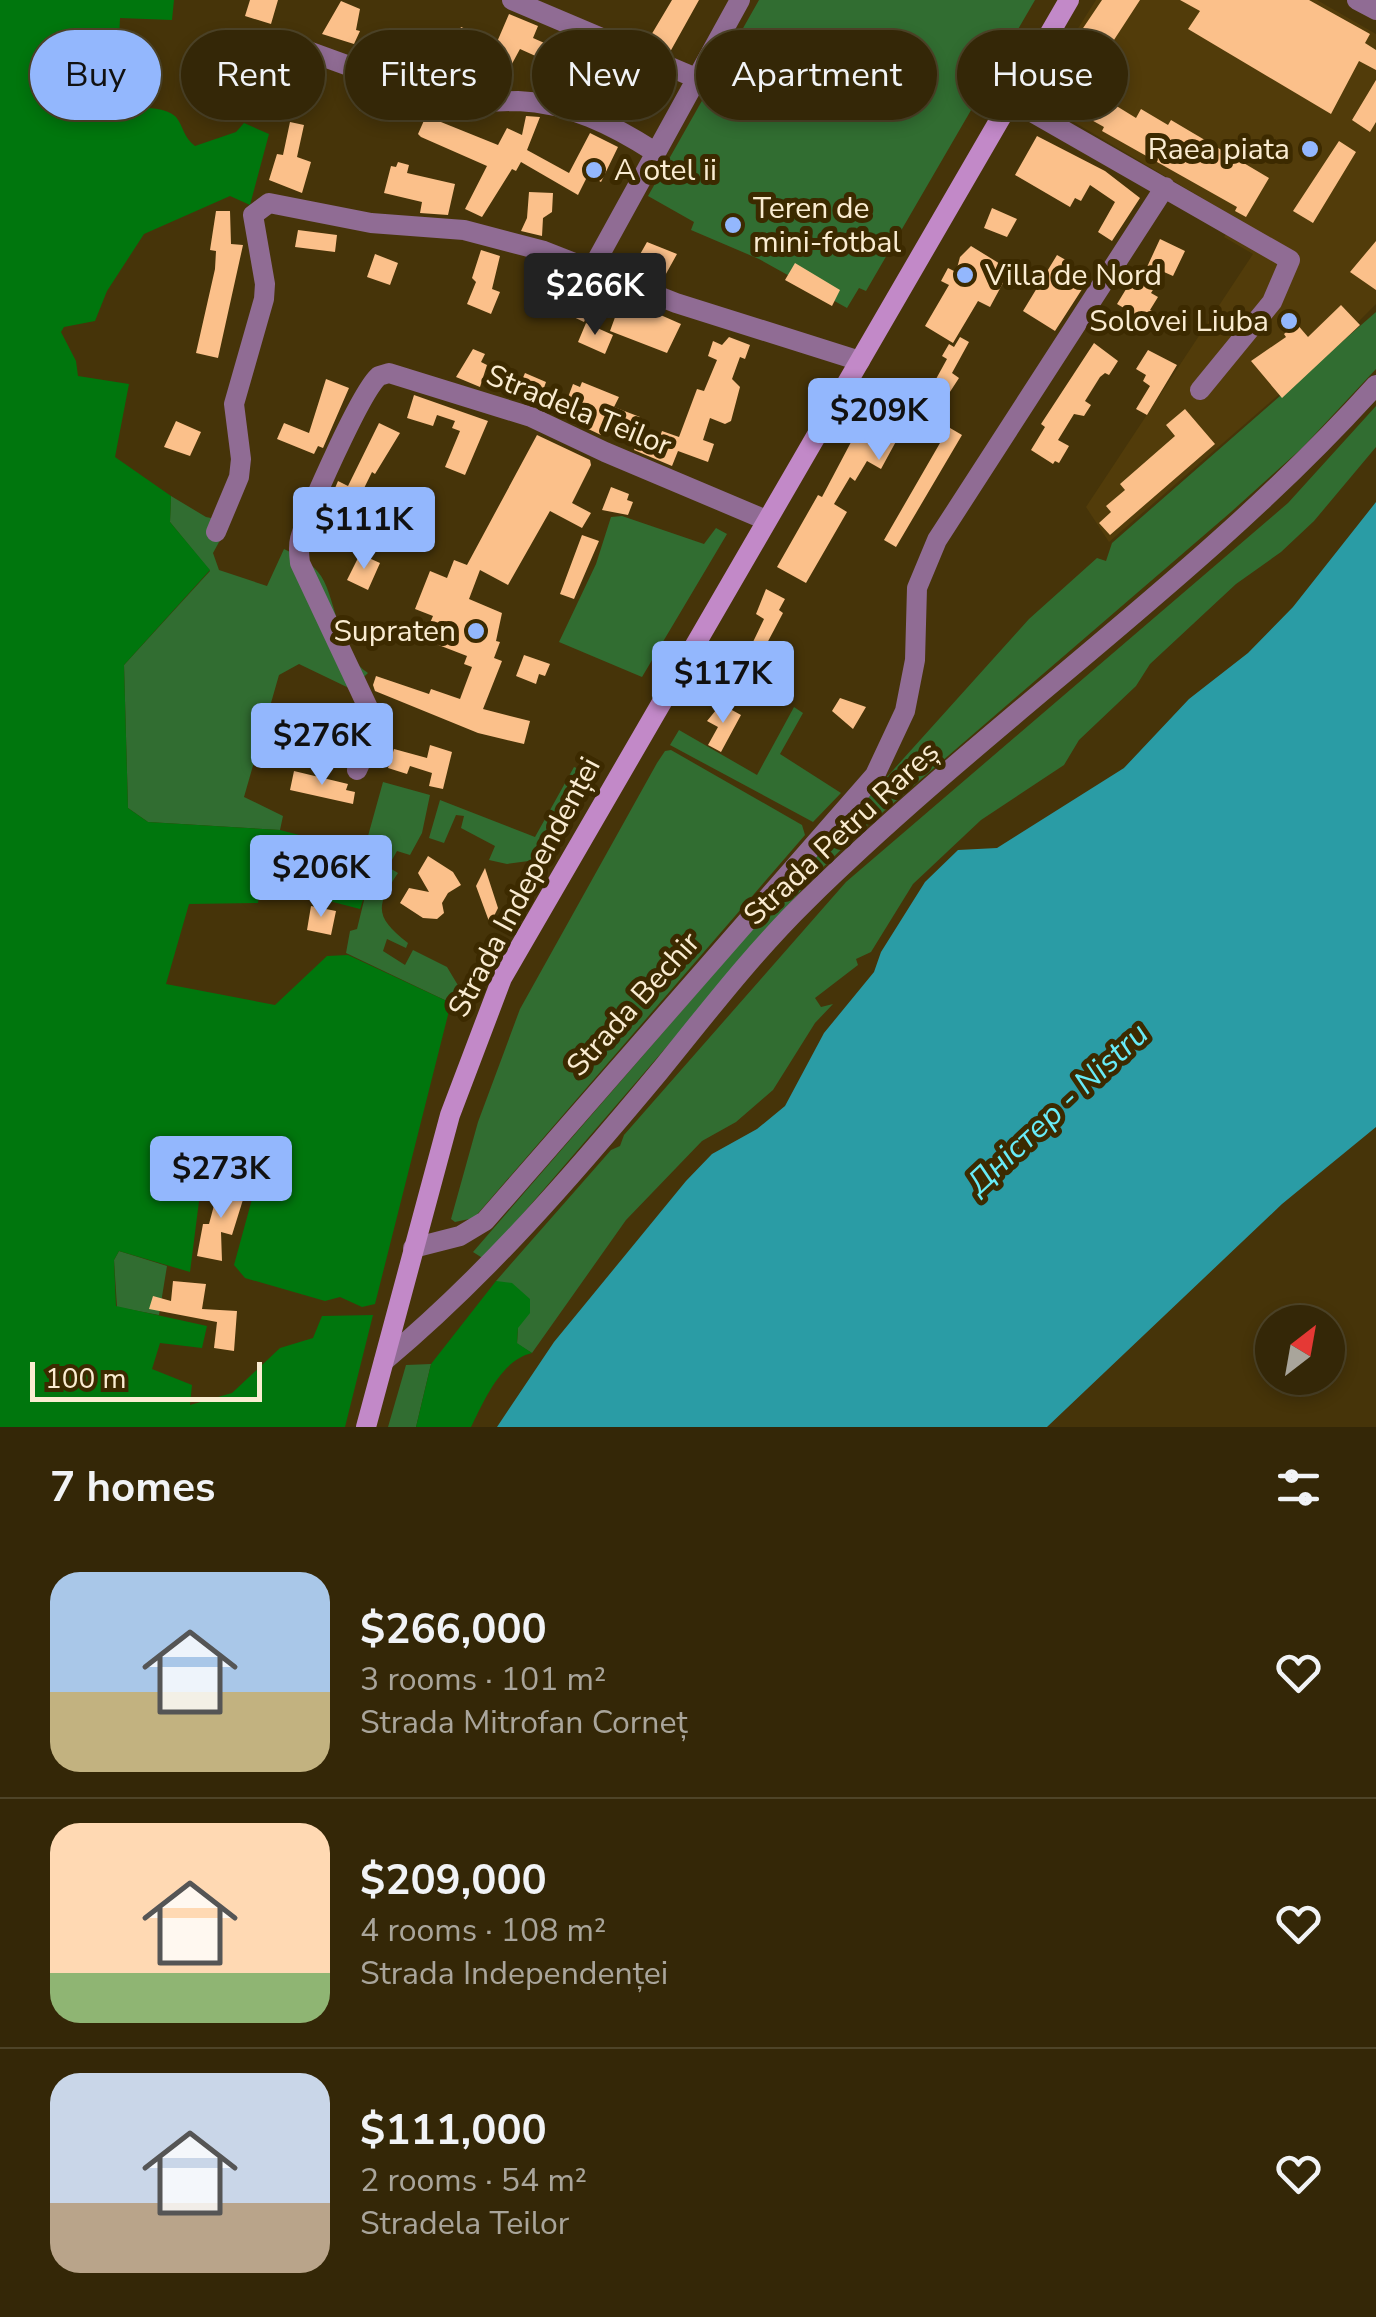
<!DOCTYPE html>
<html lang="en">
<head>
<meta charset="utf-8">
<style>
	:root { --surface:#342707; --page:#3c2f11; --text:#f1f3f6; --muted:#a9a59b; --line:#4e4428; --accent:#93b7fd }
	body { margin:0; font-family:"Nunito Sans",sans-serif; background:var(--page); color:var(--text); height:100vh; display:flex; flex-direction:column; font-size:38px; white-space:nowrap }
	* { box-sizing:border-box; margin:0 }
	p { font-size:32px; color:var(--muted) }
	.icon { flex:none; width:55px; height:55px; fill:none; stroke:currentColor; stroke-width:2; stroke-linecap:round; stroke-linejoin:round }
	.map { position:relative; height:1427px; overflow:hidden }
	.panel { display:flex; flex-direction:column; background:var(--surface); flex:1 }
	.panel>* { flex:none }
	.banner { position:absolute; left:30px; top:30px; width:1318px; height:90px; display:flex; gap:20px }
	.needle { width:65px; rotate:31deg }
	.fabs { position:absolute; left:1255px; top:1305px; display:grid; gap:20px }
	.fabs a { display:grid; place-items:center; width:90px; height:90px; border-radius:50%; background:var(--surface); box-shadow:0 5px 15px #0003,0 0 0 2px var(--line); font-size:50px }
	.scale { position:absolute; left:30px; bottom:25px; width:232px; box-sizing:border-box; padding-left:10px; border:5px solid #faecd1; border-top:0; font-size:28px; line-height:35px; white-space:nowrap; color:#faecd1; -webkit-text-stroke:8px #3c2a00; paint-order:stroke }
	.price { position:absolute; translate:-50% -85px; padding:0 22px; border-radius:10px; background:var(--accent); color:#111; font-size:32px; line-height:65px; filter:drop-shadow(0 2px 5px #0008) }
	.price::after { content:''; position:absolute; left:50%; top:60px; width:30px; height:22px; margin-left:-15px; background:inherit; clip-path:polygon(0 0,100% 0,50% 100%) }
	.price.current { background:#222; color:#fff }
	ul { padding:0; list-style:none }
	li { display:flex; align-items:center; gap:30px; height:250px; padding:0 50px }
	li+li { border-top:2px solid var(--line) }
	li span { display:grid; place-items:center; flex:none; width:280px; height:200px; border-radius:30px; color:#555 }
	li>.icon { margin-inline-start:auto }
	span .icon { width:120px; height:120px; fill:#fffc; stroke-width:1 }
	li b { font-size:42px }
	h2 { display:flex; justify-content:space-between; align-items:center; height:120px; padding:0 50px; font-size:42px }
	.pill { padding:0 35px; border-radius:45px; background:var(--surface); box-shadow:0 5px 15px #0003,0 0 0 2px var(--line); font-size:35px; line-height:90px }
	.pill.current { background:var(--accent); color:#111 }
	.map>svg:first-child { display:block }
	.built { fill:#523c0a }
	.green { fill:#316d31 }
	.forest { fill:#00760d }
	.water { fill:#2a9ca5 }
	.building { fill:#fbc08a }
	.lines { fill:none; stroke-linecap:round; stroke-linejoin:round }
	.street { stroke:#906c94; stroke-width:20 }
	.secondary { stroke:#c289c8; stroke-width:20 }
	.poi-dot { fill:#93b7fd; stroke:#3c2a00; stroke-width:4 }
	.labels { text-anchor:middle; stroke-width:10; stroke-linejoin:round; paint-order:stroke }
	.poi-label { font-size:30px; fill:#faecd1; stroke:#3c2a00; text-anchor:end }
	.street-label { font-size:30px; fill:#faecd1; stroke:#3c2a00 }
	.water-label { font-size:32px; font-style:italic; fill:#68ecf7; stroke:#3c2a00 }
</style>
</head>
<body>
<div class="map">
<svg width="1376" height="1427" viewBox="0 0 1376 1427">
	<rect width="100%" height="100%" fill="#463409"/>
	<!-- built -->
	<path class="built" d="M1096,0H1317L1376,34V304L1329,351L1109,542L1086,507L1253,254L1224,237L1236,218L1040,102L1036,94Z"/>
	<!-- green -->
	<path class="green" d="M759,0H1035L866,291L859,288L847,308L759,259L691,230L694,222L648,196Z
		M1376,312V369L1302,448L1231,512L854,837L810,880L484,1259L473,1252L814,858L1029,619L1097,558L1106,561L1112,543Z
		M1376,406V447L1314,521L1281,552L1236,584L1150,664L1136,686L1079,740L1064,765L981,820L913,884L871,952L856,959L858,965L815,998L821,1007L833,1004L815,1023L773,1090L736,1122L702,1141L626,1220L532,1353L517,1344L518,1328L496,1281L611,1150L620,1146L624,1135L846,882L1288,503Z
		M171,496L206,517L230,522L213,553L219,570L267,586L284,549C296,555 310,562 318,572C336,592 337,654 368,673L351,689L299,664L279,675L244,797L283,816L280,830L148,822L128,808L124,665L210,571L170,522Z
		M622,516L704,544L716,528L727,534L642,677L559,642L596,564L611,517Z
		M794,707L803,713L780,754L841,793L813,822L670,745L679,730L757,775Z
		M671,750L802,825L805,835L474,1218L455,1222L451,1219L478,1122L520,1009L657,763L665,751Z
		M574,767L587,772L536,860L507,864L489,860L495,846L461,828L464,816L456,815L444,843L429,838L440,800L535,837Z
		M383,782L430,795L422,833L410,855L397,851L388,867L398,873C375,907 375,917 408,943L406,948L387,939L383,951L405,965L413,950L447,967L462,992L451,1003L346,953L350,931L357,929L369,880L358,872Z
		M119,1251L167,1266L159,1315L117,1307L114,1260Z
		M431,1364L416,1427H388L406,1365Z"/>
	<!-- forest -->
	<path class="forest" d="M0,0H174L172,20L120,18L116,106C131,108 165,105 176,117C184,127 183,137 195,146L236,132L244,123L269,134L250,205L230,196L144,234L107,291L95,321L64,327L61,332L76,361L78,376L129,384L115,457L171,496L170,522L210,570L124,665L128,808L148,822L280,830L299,835L296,845L370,879L360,909L306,895H259L258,903L189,904L166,984L275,1005L327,956L348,955L451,1003L375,1304L362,1307L340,1297L325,1301L245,1278L234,1265L258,1177L204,1162L190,1272L119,1251L114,1260L116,1306L207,1326L202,1348L160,1343L152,1369L192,1385L190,1405L232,1393L280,1348L313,1338L322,1316L373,1315L345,1427H0Z
		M496,1281L512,1283L530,1299V1313L518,1328L517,1343L532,1353C501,1360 484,1401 471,1427H416L431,1364Z"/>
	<!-- water -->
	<path class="water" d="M1376,502V1127L1282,1204L1047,1427H497L554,1342L686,1181L712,1154L757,1129L785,1106L824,1033L874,972L881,952L925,882L958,850L997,848L1124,768L1189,699L1248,653L1293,607Z"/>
	<!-- building -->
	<path class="building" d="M250,0H278L271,24L245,16Z
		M672,0H699L670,52L647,42Z
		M1102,0H1140L1084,86L1136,118L1141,109L1168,125L1171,120L1269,178L1246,217L1235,211L1237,207L1102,131L1104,127L1070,108L1067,113L1051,103L1062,84L1050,77Z
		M1180,0H1309L1370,34L1365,43L1376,50V70L1359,61L1331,114L1188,29L1200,11Z
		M341,1L360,9L356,30L360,31L354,44L322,34Z
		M509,14L538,26L533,38L558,49L551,63L520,49L506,75L501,72L499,88H479L482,66L449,57L461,27L497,42Z
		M393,39L418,53L408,73L380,63Z
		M590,48L659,77L632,122L609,108L623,81L586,57Z
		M268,68L293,78L296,68L316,75L309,96L300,93L298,99L262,83Z
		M1376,80V122L1370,132L1352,120Z
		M369,89L391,98L382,120L359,110Z
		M426,116L498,145L507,128L522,135L526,116L540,117L527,150L569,173L590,133L618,147L601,182L588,175L578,195L521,162L516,171L512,169L482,217L465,209L487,166L421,137L418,134Z
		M290,122L304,125L297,157L311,162L302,193L269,180L277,154L283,155Z
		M1037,136L1105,171L1140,198L1112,241L1098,232L1115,202L1090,185L1081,201L1075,198L1070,207L1015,175Z
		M1339,141L1356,152L1313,223L1293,211Z
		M398,162L409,165L407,173L455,184L448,215L420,213L422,202L384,193L391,166L396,167Z
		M529,192L553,193L552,212L543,218L542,236L521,231L527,218Z
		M992,208L1017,219L1007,237L984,228Z
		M216,211H230L231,244L243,245L218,358L196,353L215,269L216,251L210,250Z
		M298,230L337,235L335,252L295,247Z
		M1160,239L1185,251L1173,276L1164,272L1151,293L1158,297L1150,310L1157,314L1151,324L1117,304L1134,276L1141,280Z
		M1376,241V290L1350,272Z
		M647,242L677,254L662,281L635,272L637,267L634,265Z
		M971,246L1010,270L990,307L978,301L953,343L925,326L949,285L941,281L948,268L956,272L960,257Z
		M481,250L500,256L492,289L500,292L491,314L467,304L476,282L472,278Z
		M375,254L398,263L390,285L367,277Z
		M1057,255L1071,263L1068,268L1088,280L1055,331L1023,311Z
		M795,263L840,290L832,306L785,280Z
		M543,269L591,284L587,295L594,298L584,322L526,294L534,271L541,274Z
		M622,298L681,324L667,353L610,331Z
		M1341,305L1360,325L1282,398L1251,361L1286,337L1284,334L1296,323L1308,337Z
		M586,323L613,335L605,354L578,342Z
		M729,337L750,345L745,359L740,357L732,379L740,387L731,421L725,424L710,418L703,440L714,444L708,462L678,451L672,466L634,450L637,443L655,451L662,431L679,437L697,389L704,391L717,360L708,356L713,341L722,345Z
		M960,337L969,342L952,373L959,378L933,418L962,435L896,547L884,540L940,443L906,423L881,469L867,461L855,481L850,477L834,504L847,512L806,583L777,567L818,495L822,497L859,427L865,430L877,408L868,403L882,378L925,399L947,359L942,356L949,344L954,347Z
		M1094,343L1118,361L1109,375L1105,373L1100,377L1085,401L1091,405L1084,416L1074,414L1058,440L1069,446L1059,463L1055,461L1053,464L1031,450L1045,427L1041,424Z
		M473,349L485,354L481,362L487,365L480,387L456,377Z
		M1148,350L1177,365L1147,415L1136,409L1150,386L1143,381L1146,375L1136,369Z
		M525,373L546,382L538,405L515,396Z
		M326,379L349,388L323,448L318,446L314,454L277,439L284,423L309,433Z
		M582,382L619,397L614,407L640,417L632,441L604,430L601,435L561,416L573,384L580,387Z
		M414,395L488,421L465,475L445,467L460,431L452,428L455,421L437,415L433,426L407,418Z
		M1185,409L1215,444L1110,535L1099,523L1111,512L1106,506L1125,490L1120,484L1175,436L1166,425Z
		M176,421L201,432L190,456L164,447Z
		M379,423L400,433L375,474L372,472L346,525L354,529L346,546L337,545L323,538L326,533L318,529L338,481L348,486Z
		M537,435L590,460L591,465L572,503L591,513L582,528L550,511L508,585L480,570L469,599L502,613L496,641L500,642L494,658L502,661L483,709L530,721L524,744L478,733L375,691L373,685L376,676L429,694L431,689L460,699L472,667L464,664L467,656L423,639L433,616L415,609L430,571L447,578L454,560L467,565Z
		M611,487L629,494L627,500L633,502L628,515L602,510Z
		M582,535L599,541L574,599L560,594Z
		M360,554L380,563L368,590L347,580Z
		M766,589L785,599L779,610L783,613L765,647L775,652L762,680L733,666L736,660L731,658L738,642L749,647L753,642L764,619L756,614Z
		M524,655L550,664L545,676L539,674L536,684L516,676Z
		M840,698L866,707L853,729L832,711Z
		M721,704L741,715L721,752L708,745L718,727L707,721Z
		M335,712L349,716L344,754L316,752L322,722L333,720Z
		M430,745L452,752L443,789L429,786L432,773L410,766L407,774L388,768L394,749L427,758Z
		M294,771L348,784L346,790L355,792L353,804L290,790Z
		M428,856L453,872L461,885L448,893L442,903L444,913L437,919L423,918L400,903L409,888L429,892L418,873Z
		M485,868L498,908L490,924L476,886Z
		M311,906L336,911L331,935L307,930Z
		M220,1183L246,1190L232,1235L221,1232L222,1261L197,1256L203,1224H209Z
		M173,1281L206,1284L202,1309L237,1311L234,1351L214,1348L217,1322L149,1309L153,1296L171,1301Z"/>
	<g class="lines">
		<!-- street -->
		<path class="street" d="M512,0L696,78
			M1357,0L1376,10
			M272,38L440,99C466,104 491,101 518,101C569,103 613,125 655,152
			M1009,99L1290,260L1272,302L1200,390
			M593,267L740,0
			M216,532L239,477L241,459L234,404L264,299L265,284L253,215L269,203L371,223L464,230L544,251L676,303L860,361
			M357,770L372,737L371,714L300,563C299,555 298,547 300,539C307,513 361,391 379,376L389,373L531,417L605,452L766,520
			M413,1248L460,1236L485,1221L875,775L905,711L915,660L917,588L937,540L1165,187
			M384,1361C486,1276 574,1174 659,1072C707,1013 752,954 806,901C989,721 1204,576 1376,385"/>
		<!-- secondary -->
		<path class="secondary" d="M366,1427L450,1115L502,978L1069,0"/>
	</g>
	<!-- markers -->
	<g class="poi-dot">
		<circle cx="1310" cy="149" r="10"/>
		<circle cx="594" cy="170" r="10"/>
		<circle cx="733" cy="225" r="10"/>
		<circle cx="965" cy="275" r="10"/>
		<circle cx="1289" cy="321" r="10"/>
		<circle cx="476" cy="631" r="10"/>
	</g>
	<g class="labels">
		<!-- poi labels -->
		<g class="poi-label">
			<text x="1290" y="159">Raea piata</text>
			<text x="614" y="180" text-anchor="start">A otel ii</text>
			<text x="753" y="218" text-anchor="start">Teren de<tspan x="753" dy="34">mini-fotbal</tspan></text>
			<text x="985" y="285" text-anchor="start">Villa de Nord</text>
			<text x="1269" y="331">Solovei Liuba</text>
			<text x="456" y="641">Supraten</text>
		</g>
		<!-- street labels -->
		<g class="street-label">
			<text transform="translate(579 410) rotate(22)" y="10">Stradela Teilor</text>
			<text transform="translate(841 833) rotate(-43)" y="10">Strada Petru Rareș</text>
			<text transform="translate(524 887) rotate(-62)" y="10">Strada Independenței</text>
			<text transform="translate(633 1004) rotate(-48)" y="10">Strada Bechir</text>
		</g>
		<!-- water labels -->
		<g class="water-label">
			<text transform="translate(1057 1108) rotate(-43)" y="11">Дністер - Nistru</text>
		</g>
	</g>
</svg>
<div class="fabs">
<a><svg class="needle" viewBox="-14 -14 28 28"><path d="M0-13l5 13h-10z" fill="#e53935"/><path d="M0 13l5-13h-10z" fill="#a9a59b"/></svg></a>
</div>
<div class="scale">100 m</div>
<b class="price current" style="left:595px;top:338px">$266K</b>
<b class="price" style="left:879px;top:463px">$209K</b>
<b class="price" style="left:364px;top:572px">$111K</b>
<b class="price" style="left:723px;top:726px">$117K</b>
<b class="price" style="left:322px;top:788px">$276K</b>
<b class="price" style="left:321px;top:920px">$206K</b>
<b class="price" style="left:221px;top:1221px">$273K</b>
<div class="banner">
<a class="pill current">Buy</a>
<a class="pill">Rent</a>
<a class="pill">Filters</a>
<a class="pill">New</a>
<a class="pill">Apartment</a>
<a class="pill">House</a>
</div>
</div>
<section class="panel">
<h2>7 homes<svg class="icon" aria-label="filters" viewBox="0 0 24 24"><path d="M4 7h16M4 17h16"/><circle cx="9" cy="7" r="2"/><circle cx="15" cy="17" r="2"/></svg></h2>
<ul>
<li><span style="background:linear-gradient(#a9c7e8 60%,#c2b280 0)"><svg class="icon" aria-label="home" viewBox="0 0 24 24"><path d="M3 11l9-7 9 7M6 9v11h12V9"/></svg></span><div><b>$266,000</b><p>3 rooms · 101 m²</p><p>Strada Mitrofan Corneț</p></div><svg class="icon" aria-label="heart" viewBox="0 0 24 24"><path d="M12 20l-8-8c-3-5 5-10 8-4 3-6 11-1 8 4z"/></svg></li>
<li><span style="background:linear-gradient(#ffd9b3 75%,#8fb573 0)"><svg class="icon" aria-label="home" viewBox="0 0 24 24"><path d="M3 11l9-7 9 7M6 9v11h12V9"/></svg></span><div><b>$209,000</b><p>4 rooms · 108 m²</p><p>Strada Independenței</p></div><svg class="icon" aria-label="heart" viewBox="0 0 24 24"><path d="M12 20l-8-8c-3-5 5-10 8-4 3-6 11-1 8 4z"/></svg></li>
<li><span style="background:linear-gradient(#c9d6e8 65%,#b9a48a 0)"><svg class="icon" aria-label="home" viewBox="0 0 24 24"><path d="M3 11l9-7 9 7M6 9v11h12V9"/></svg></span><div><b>$111,000</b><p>2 rooms · 54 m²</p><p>Stradela Teilor</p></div><svg class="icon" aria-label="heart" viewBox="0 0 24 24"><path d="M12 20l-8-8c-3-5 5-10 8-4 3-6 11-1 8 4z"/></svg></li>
</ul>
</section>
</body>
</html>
